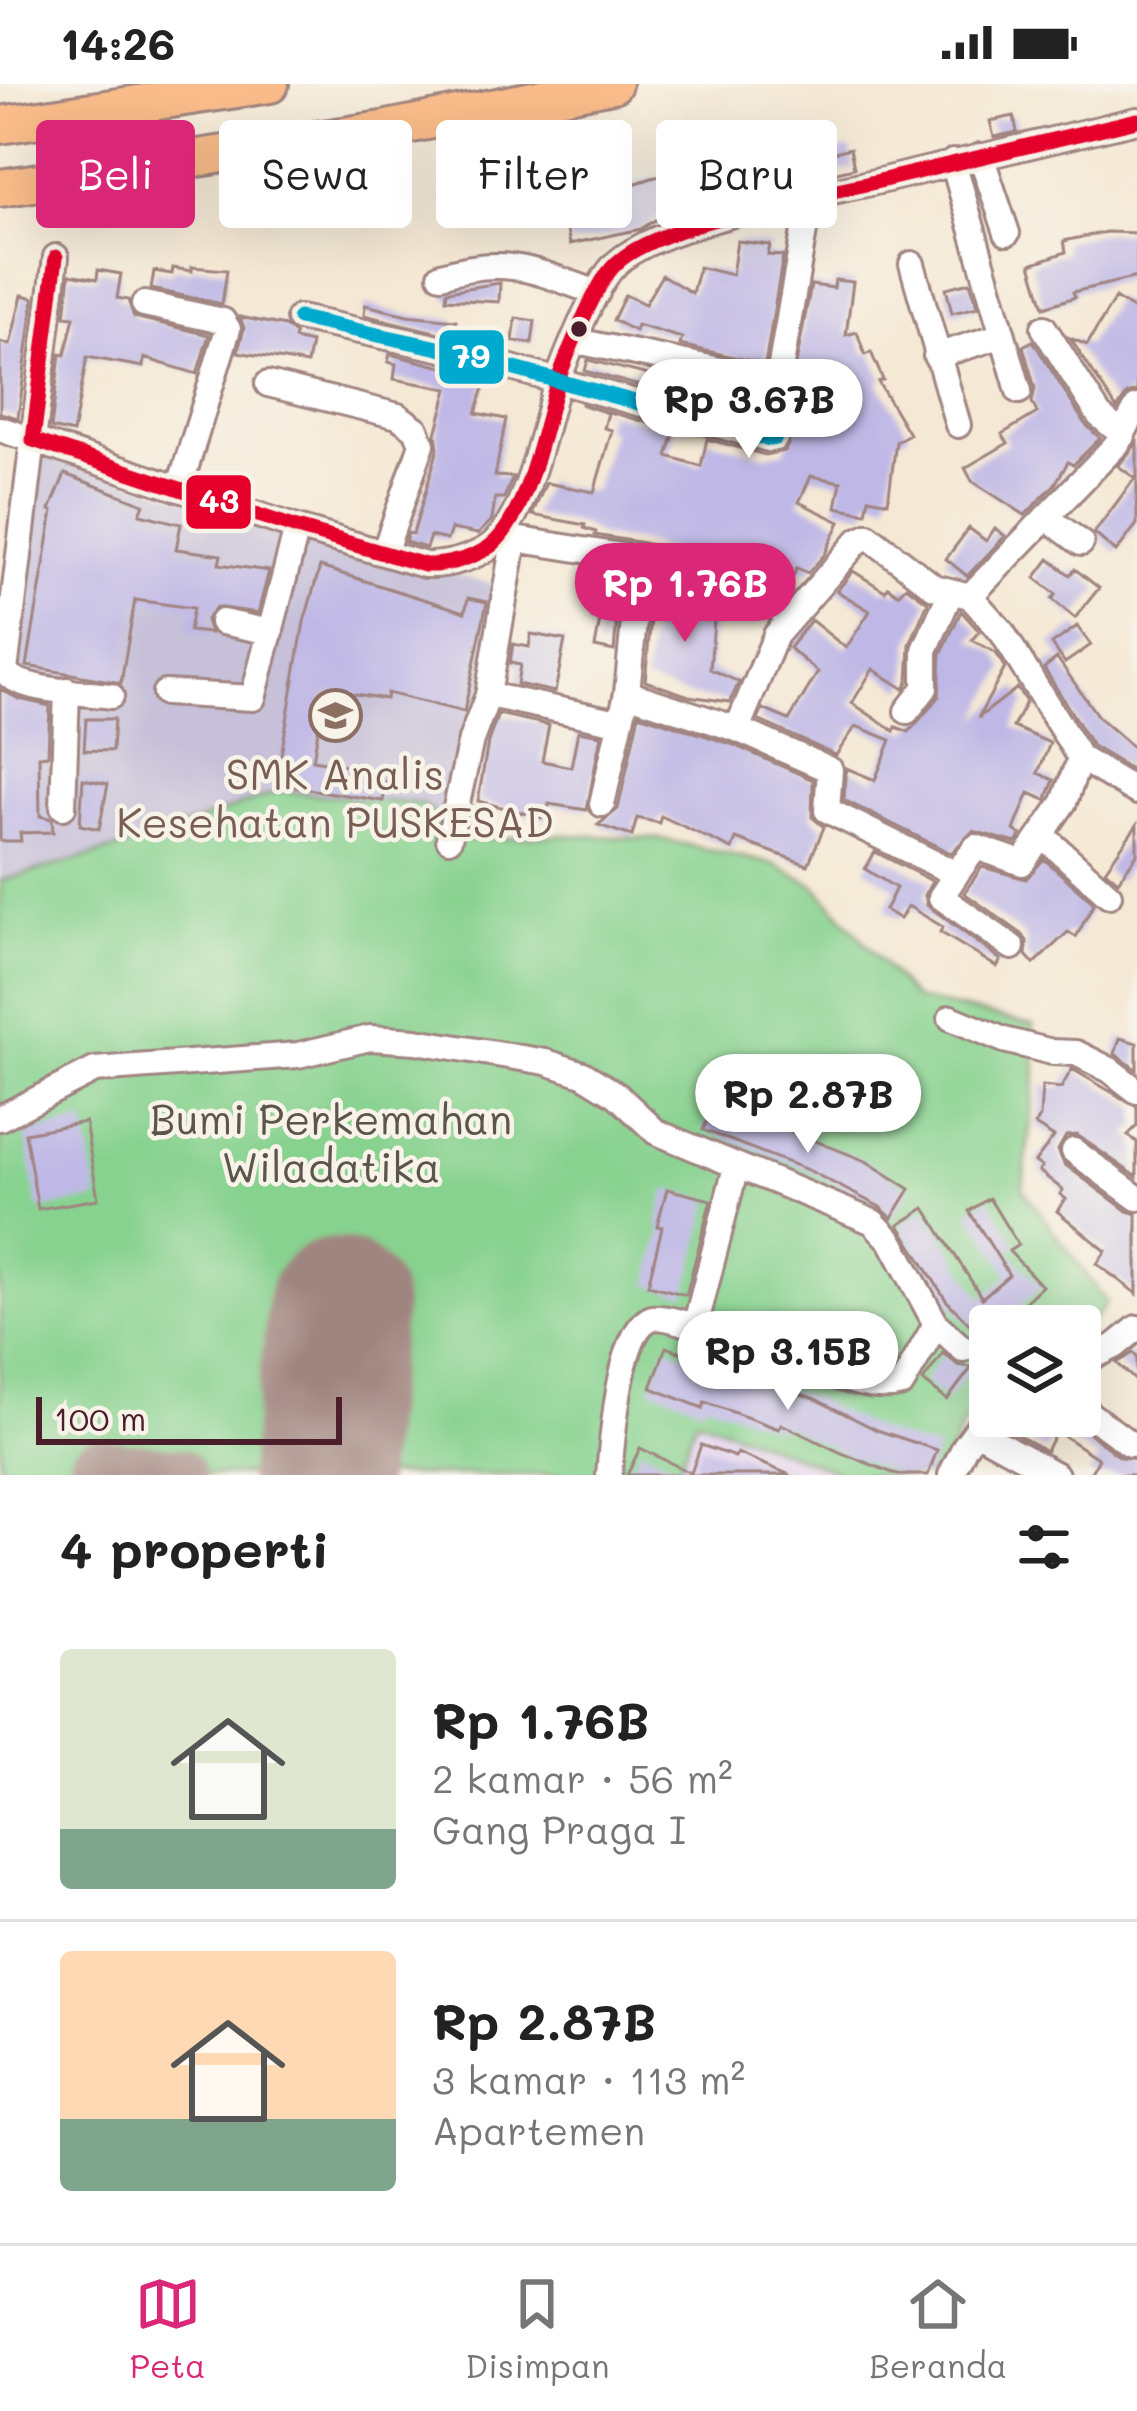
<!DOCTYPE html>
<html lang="id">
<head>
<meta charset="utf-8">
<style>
	:root { --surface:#fff; --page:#f2f2f2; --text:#222; --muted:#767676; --line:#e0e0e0; --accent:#db2777 }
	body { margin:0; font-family:Mali,sans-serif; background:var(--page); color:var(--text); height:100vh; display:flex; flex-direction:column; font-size:45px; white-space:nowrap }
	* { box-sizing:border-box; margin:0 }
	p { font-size:39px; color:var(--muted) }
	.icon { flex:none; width:66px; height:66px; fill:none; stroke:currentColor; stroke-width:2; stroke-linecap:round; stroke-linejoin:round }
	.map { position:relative; height:1391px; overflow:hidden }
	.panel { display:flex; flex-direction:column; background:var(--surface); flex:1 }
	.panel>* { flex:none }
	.guide { position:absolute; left:36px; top:36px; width:1065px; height:108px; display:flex; gap:24px }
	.controls { position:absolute; left:969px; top:1221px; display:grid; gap:24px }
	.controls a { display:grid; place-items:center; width:132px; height:132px; border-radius:12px; background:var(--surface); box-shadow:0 12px 48px #0002; font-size:60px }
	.scale { position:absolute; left:36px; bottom:30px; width:306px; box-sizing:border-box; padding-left:12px; border:6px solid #4a1f2b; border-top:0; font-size:33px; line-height:42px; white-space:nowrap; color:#4a1f2b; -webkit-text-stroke:9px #f7f3e8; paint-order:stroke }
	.price { position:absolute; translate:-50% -102px; padding:0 27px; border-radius:42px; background:#fff; color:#222; font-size:39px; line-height:78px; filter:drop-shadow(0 3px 6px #0008) }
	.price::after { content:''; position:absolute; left:50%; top:72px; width:36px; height:27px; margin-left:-18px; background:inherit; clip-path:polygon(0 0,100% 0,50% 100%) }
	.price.current { background:var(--accent); color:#fff }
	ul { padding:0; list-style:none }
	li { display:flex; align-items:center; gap:36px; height:300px; padding:0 60px }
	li+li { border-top:3px solid var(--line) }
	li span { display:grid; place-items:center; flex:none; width:336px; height:240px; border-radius:12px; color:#555 }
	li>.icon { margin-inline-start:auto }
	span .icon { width:144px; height:144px; fill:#fffc; stroke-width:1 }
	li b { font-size:51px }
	h2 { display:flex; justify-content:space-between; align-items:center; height:144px; padding:0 60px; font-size:51px }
	.pill { padding:0 42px; border-radius:12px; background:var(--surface); box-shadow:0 12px 48px #0002; font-size:42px; line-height:108px }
	.pill.current { background:var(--accent); color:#fff }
	.status { display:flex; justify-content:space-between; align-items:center; height:84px; padding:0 60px; background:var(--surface); direction:ltr }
	.status svg { height:33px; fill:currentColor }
	.menu { display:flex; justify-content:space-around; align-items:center; height:168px; border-top:3px solid var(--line); background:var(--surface); font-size:33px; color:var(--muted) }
	.menu a { display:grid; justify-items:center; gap:6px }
	.menu .current { color:var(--accent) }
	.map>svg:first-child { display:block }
	.built { fill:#e4d3f1 }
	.industrial { fill:#c6c0d9 }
	.green { fill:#87d28f; stroke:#68785d; stroke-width:3 }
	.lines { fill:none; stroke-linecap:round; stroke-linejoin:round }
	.taxiway { stroke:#a08480; stroke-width:54 }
	.runway { stroke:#a08480; stroke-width:138 }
	.building { fill:#bfb8e6 }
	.minor-casing { stroke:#a08480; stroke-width:30 }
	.highway-casing { stroke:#a08480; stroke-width:42 }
	.minor { stroke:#fff; stroke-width:24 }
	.highway { stroke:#f9bc8a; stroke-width:36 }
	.bus-1-casing { stroke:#f7f3e8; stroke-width:24 }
	.bus-2-casing { stroke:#f7f3e8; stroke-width:24 }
	.bus-1 { stroke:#e4002b; stroke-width:15 }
	.bus-2 { stroke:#00a9ce; stroke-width:15 }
	.bus-dot { fill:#4a1f2b; stroke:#f7f3e8; stroke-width:4.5 }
	.labels { text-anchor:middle; stroke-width:9; stroke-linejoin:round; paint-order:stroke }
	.education-label { font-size:42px; fill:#785e54; stroke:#f7f3e8 }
	.park-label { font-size:42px; fill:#5c5549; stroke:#f7f3e8 }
	.line-badge { stroke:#f7f3e8; stroke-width:4.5 }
	.badge-label { font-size:33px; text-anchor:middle; font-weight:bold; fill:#fff }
</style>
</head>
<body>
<div class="status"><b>14:26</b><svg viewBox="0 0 49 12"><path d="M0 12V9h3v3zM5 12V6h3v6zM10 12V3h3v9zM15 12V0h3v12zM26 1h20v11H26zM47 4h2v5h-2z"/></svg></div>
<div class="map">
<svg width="1137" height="1391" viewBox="0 0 1137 1391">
	<rect width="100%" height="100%" fill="#f7f3e8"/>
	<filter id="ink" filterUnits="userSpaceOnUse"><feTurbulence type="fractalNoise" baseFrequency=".00833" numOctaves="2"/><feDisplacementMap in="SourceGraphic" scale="24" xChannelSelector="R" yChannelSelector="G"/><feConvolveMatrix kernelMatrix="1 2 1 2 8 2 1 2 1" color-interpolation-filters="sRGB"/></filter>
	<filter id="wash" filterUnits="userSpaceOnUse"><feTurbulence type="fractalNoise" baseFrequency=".004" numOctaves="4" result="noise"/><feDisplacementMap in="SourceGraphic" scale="48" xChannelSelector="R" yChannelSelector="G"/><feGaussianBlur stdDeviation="2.7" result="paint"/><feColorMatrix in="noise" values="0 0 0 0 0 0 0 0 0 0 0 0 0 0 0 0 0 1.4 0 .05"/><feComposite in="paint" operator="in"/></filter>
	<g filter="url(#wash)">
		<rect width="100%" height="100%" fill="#f5e8d4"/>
		<!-- built -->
		<path class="built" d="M696,1333L846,1391H676Z"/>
		<!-- industrial -->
		<path class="industrial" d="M33,360L226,430L503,503L465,756L422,720L207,731L142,758L0,797V513Z"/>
		<!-- green -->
		<path class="green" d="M279,707L422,720L465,756L567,751L661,755L773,780L816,802L914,915L1033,941L1036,988L1023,1105L1107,1219L1080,1254V1242H990V1287L939,1391H846L696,1334L676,1391H0V797L142,758Z"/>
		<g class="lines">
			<!-- taxiway -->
			<path class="taxiway" d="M96,1381L178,1391"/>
			<!-- runway -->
			<path class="runway" d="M318,1391L336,1223"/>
		</g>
		<g id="blocks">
			<!-- building -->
			<path class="building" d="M1014,32L1017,48L994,53L990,37Z
				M806,64L807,75L850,64L854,84L779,102L778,96H774L770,73Z
				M716,83L722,110L714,112L716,118L660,133L641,145L570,160L563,129L621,114L618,105L652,94L671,89L672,95Z
				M1106,148L1137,149V193L1073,208L1075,213L1044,223L1031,180L1066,168L1064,157Z
				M737,157L770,161L768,171L783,172L765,280L680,261L682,254L637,241L635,247L613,236L625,211L645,220L662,191L692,209L699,183L732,191Z
				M192,183L227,186L222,220L151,205L154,187L172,190L173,184L192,187Z
				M98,186L121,190L117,214L128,216L134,233L209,251L197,290L144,274L143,283L87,273L73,349L51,344L60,270L65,271L74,233L65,232L70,190L97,195Z
				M835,196L853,198L846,251L857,248L865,271L871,268L883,296L878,298L909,350L896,358L888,418L869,414L866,429L836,423L841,398L811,392L799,418L840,438L825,470L808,489L797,484L790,498L778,492L772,504L758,497L762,490L644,459L595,451L596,448L584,444L585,441L532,431L546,399L594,408L612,346L604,344L608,329L580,320L675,346L667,372L701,382L707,355L765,371L785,367L805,319L802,305L796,300L778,303L764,336L585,287L588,276L755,317L771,294L786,297L794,291L811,201L834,204Z
				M970,198L978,223L952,229L946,204Z
				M500,199L499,218L446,215L447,207Z
				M22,211L34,214L18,334L0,329V258L10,261Z
				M1115,214L1137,228V307L1127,310L1117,325L1070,254L1087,261Z
				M365,221L407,231L456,236L454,246L494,255L493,262L364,231Z
				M240,233L285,242L295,250L294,255L311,259L307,280L238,268L244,244Z
				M516,234L535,237L532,259L513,257Z
				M1033,257L1085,340L1100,354L1073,381L1068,378L1055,400L1025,431L972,397L965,384L1008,359L1002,350L1037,329L1032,318L1035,304L1023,262Z
				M390,270L487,294L476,329L506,335L495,392L513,393L504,414H495L492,436L478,450L451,445L447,456L430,452L426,464L405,458L408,449L413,450L438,365L436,350L448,305L394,295L396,280L388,278Z
				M1137,359V440L1116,468L1094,449L1135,394L1118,382Z
				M65,390L144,420L140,430L181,440L176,465L221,471L219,480L269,487L258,529L216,523L206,536L210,549L189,547L193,524L135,516L121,599L27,582L53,427L50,426Z
				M969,444L986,457L995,444L1005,452L967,492L946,475Z
				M1049,475L1070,491L1075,485L1099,504L1075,534L1052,515L1056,510L1035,494Z
				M320,483L465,528L468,514L487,518L464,628L387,609L386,615L325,605L313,676L388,689L383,717L276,700L304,538Z
				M604,486L621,489L614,567L595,563L600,536L592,534L596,517L600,518Z
				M853,487L885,507L888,503L898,510L906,502L928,518L910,560L908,598L904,605L873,585L852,619L894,647L896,643L909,648L939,613L941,570L961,527L979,547L972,556L996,569L1005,584L978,634L1017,604L1026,618L1013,643L1050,659L1038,689L1054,696L1046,716L1029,709L1014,746L1021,751L1016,759L973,747L951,769L844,716L846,684L875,696L891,656L856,642L836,671L758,636L763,625L789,636L818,588L789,564L811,536L846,564L870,527L837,507Z
				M654,502L694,505L716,513L710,585L739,598L730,618L689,612L645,597Z
				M1077,542L1091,561L1065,579L1052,560Z
				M531,550L565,556L555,608L517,600L520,581L510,579L513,560L529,563Z
				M1057,574L1099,634L1137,667V689L1092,662L1044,584Z
				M0,605L19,615L50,622L48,671L39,672L40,732L52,735L53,748L20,749L21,757H0Z
				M498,630L549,641L542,677L571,683L578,647L601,651L587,726L549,720L547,735L478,717L488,658Z
				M639,630L731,660L813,696L812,733L824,743L808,781L736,755L732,765L661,732L659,739L637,734L632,752L598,741L618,725Z
				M86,635H114L112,667L84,666Z
				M83,695L108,700L99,745L80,741Z
				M1137,741V770L1118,797L1105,786Z
				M875,768L932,797L925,811L927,821L1001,876L997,883L940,848L943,843L908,822L900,835L885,826L896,804L865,785Z
				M1044,775L1094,819L1076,853L1068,848L1034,880L1026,871L1027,857L1022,850L964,809L982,783L1026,795Z
				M1120,954L1137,959V986L1115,970Z
				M1072,985L1137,1023V1042L1128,1051L1137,1058V1093L1077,1051L1066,1052L1058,1066L1064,1080L1127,1127L1137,1130V1210L1097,1180L1106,1167L1057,1127L1066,1115L1060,1110L1063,1106L1039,1087L1042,1083L1035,1078L1054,1053L1035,1041L1040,1033L1042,1002L1061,1004Z
				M715,1017L866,1077L910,1105L892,1134L880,1123L808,1086L703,1046Z
				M85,1038L98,1115L38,1125L25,1049Z
				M667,1105L711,1116L686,1211L648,1201L662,1143L657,1142Z
				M989,1114L1018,1161L1009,1167L1042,1202L1010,1232L1020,1242H990V1261L946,1216L899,1141L925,1124L982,1214L1009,1191L969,1127Z
				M666,1263L815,1315L877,1346L937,1366L928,1391H898L844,1370L781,1340L779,1345L705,1318L703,1324L651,1304Z
				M943,1269L958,1281L972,1283L947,1316L923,1297Z
				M1133,1269L1137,1273V1298L1117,1279Z
				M1005,1332H1037L1048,1341L1056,1332H1067L1120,1373L1137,1375V1391H1089L1099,1375L1056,1347L1046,1367L1000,1341Z
				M701,1361L735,1373L737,1369L790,1391H627L640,1364L691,1389Z"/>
		</g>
	</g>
	<g filter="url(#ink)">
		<use href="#blocks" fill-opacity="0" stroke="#a08480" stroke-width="3"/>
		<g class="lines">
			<defs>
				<path id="minor" d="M981,72L1007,149
					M953,78L1019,307
					M56,173L33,356L297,444L425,481C444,482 470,475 486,465C526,441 544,342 557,299C566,273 594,204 612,184C650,138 826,110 888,95C971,76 1054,56 1137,36
					M912,180L958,341
					M441,191C506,171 536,187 597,209
					M144,220L223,237L228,245L179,405
					M299,234L439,264L769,355L775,354L789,315
					M1044,244L1099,331L1123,351
					M576,257L755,293
					M936,272L1003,251
					M781,281L810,112
					M268,300L398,332L416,345L422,360L384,469
					M0,345L33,356L5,587C19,608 85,608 111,612
					M1046,433L1081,459
					M502,453L640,475L708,491L791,531
					M970,512L1117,360L1137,323
					M222,538L271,548
					M165,609L253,614L297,444
					M627,609L737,645L830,686L827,726L952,788L959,786L976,763L1022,779L1064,718L1080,674
					M488,611L618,638
					M907,627L925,604V566L950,510
					M737,645L776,551L859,456L868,452L934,503L970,512L1002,548L1080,674L1137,708
					M602,720L627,609L640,475
					M63,723L67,606
					M1043,752L1109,811
					M449,755L471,656L488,611L514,457
					M959,786L941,813L1012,863
					M951,934L1004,956L1052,968L1076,969L1110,986L1137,1007
					M0,1034L95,986L298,971L370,954L416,957L546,978L583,990L617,1011L656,1048L873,1138L891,1157L936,1240L902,1300C878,1307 852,1297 829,1291C797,1282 674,1228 652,1234C619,1244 612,1360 609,1391
					M1074,1067L1137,1114
					M936,1240L963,1265
					M695,1243L736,1083
					M1080,1279L1115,1262L1137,1244
					M1080,1323L1130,1360
					M976,1347L1056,1391
					M951,1391L965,1362L990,1327"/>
				<path id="highway" d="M0,41L270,0
					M0,104L382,46L613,0"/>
			</defs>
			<!-- minor casing -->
			<use href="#minor" class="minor-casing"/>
			<!-- highway casing -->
			<use href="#highway" class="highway-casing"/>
			<!-- minor -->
			<use href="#minor" class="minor"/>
			<!-- highway -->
			<use href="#highway" class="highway"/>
			<defs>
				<path id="bus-1" d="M56,173L33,356L297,444L425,481C444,482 470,475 486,465C526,441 544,342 557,299C566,273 594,204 612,184C650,138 826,110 888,95C971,76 1054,56 1137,36"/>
				<path id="bus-2" d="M299,234L439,264L769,355L775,354L789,315"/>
			</defs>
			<!-- bus-1 casing -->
			<use href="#bus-1" class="bus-1-casing"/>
			<!-- bus-2 casing -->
			<use href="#bus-2" class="bus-2-casing"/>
			<!-- bus-1 -->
			<use href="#bus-1" class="bus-1"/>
			<!-- bus-2 -->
			<use href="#bus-2" class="bus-2"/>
		</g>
	</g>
	<!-- icons -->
	<defs>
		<symbol id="school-ring" viewBox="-11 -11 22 22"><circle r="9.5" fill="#f7f3e8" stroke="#8d6e63" stroke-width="1.5"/><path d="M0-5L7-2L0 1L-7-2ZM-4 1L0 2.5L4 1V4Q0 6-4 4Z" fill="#8d6e63"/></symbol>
	</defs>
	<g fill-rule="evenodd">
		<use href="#school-ring" x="306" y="602" width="59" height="59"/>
	</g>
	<!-- markers -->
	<circle class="bus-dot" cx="579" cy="245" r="10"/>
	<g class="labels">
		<!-- education labels -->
		<g class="education-label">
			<text x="335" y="706">SMK Analis<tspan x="335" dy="48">Kesehatan PUSKESAD</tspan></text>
		</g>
		<!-- park labels -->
		<g class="park-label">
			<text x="331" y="1051">Bumi Perkemahan<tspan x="331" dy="48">Wiladatika</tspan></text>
		</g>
	</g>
	<g class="line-badge">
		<rect x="437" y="244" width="69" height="58" rx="12" fill="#00a9ce"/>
		<rect x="184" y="389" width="69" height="58" rx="12" fill="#e4002b"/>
	</g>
	<g class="badge-label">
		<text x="471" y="284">79</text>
		<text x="219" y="429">43</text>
	</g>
</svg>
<div class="controls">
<a><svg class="icon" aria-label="layers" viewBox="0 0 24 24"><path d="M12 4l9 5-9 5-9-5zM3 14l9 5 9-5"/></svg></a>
</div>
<div class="scale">100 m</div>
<b class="price" style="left:749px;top:377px">Rp 3.67B</b>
<b class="price current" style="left:685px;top:561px">Rp 1.76B</b>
<b class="price" style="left:808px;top:1072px">Rp 2.87B</b>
<b class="price" style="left:788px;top:1329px">Rp 3.15B</b>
<div class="guide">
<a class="pill current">Beli</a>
<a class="pill">Sewa</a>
<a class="pill">Filter</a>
<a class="pill">Baru</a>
</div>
</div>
<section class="panel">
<h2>4 properti<svg class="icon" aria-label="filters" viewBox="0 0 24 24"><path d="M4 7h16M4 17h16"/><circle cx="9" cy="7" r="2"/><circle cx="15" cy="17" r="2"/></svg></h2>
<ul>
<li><span style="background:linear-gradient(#dfe7d0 75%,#7fa58c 0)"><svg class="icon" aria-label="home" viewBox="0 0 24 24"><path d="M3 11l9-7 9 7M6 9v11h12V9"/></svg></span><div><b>Rp 1.76B</b><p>2 kamar · 56 m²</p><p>Gang Praga I</p></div></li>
<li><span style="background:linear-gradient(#ffd9b3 70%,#7fa58c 0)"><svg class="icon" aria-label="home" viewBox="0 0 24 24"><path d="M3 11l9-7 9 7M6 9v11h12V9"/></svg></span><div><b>Rp 2.87B</b><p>3 kamar · 113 m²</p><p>Apartemen</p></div></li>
</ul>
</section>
<nav class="menu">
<a class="current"><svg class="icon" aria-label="map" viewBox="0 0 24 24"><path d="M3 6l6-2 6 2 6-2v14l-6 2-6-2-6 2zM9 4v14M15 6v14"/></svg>Peta</a>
<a><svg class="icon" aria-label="saved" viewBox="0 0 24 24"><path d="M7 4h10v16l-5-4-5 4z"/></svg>Disimpan</a>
<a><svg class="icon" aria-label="home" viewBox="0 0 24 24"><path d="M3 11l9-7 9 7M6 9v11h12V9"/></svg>Beranda</a>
</nav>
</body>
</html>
